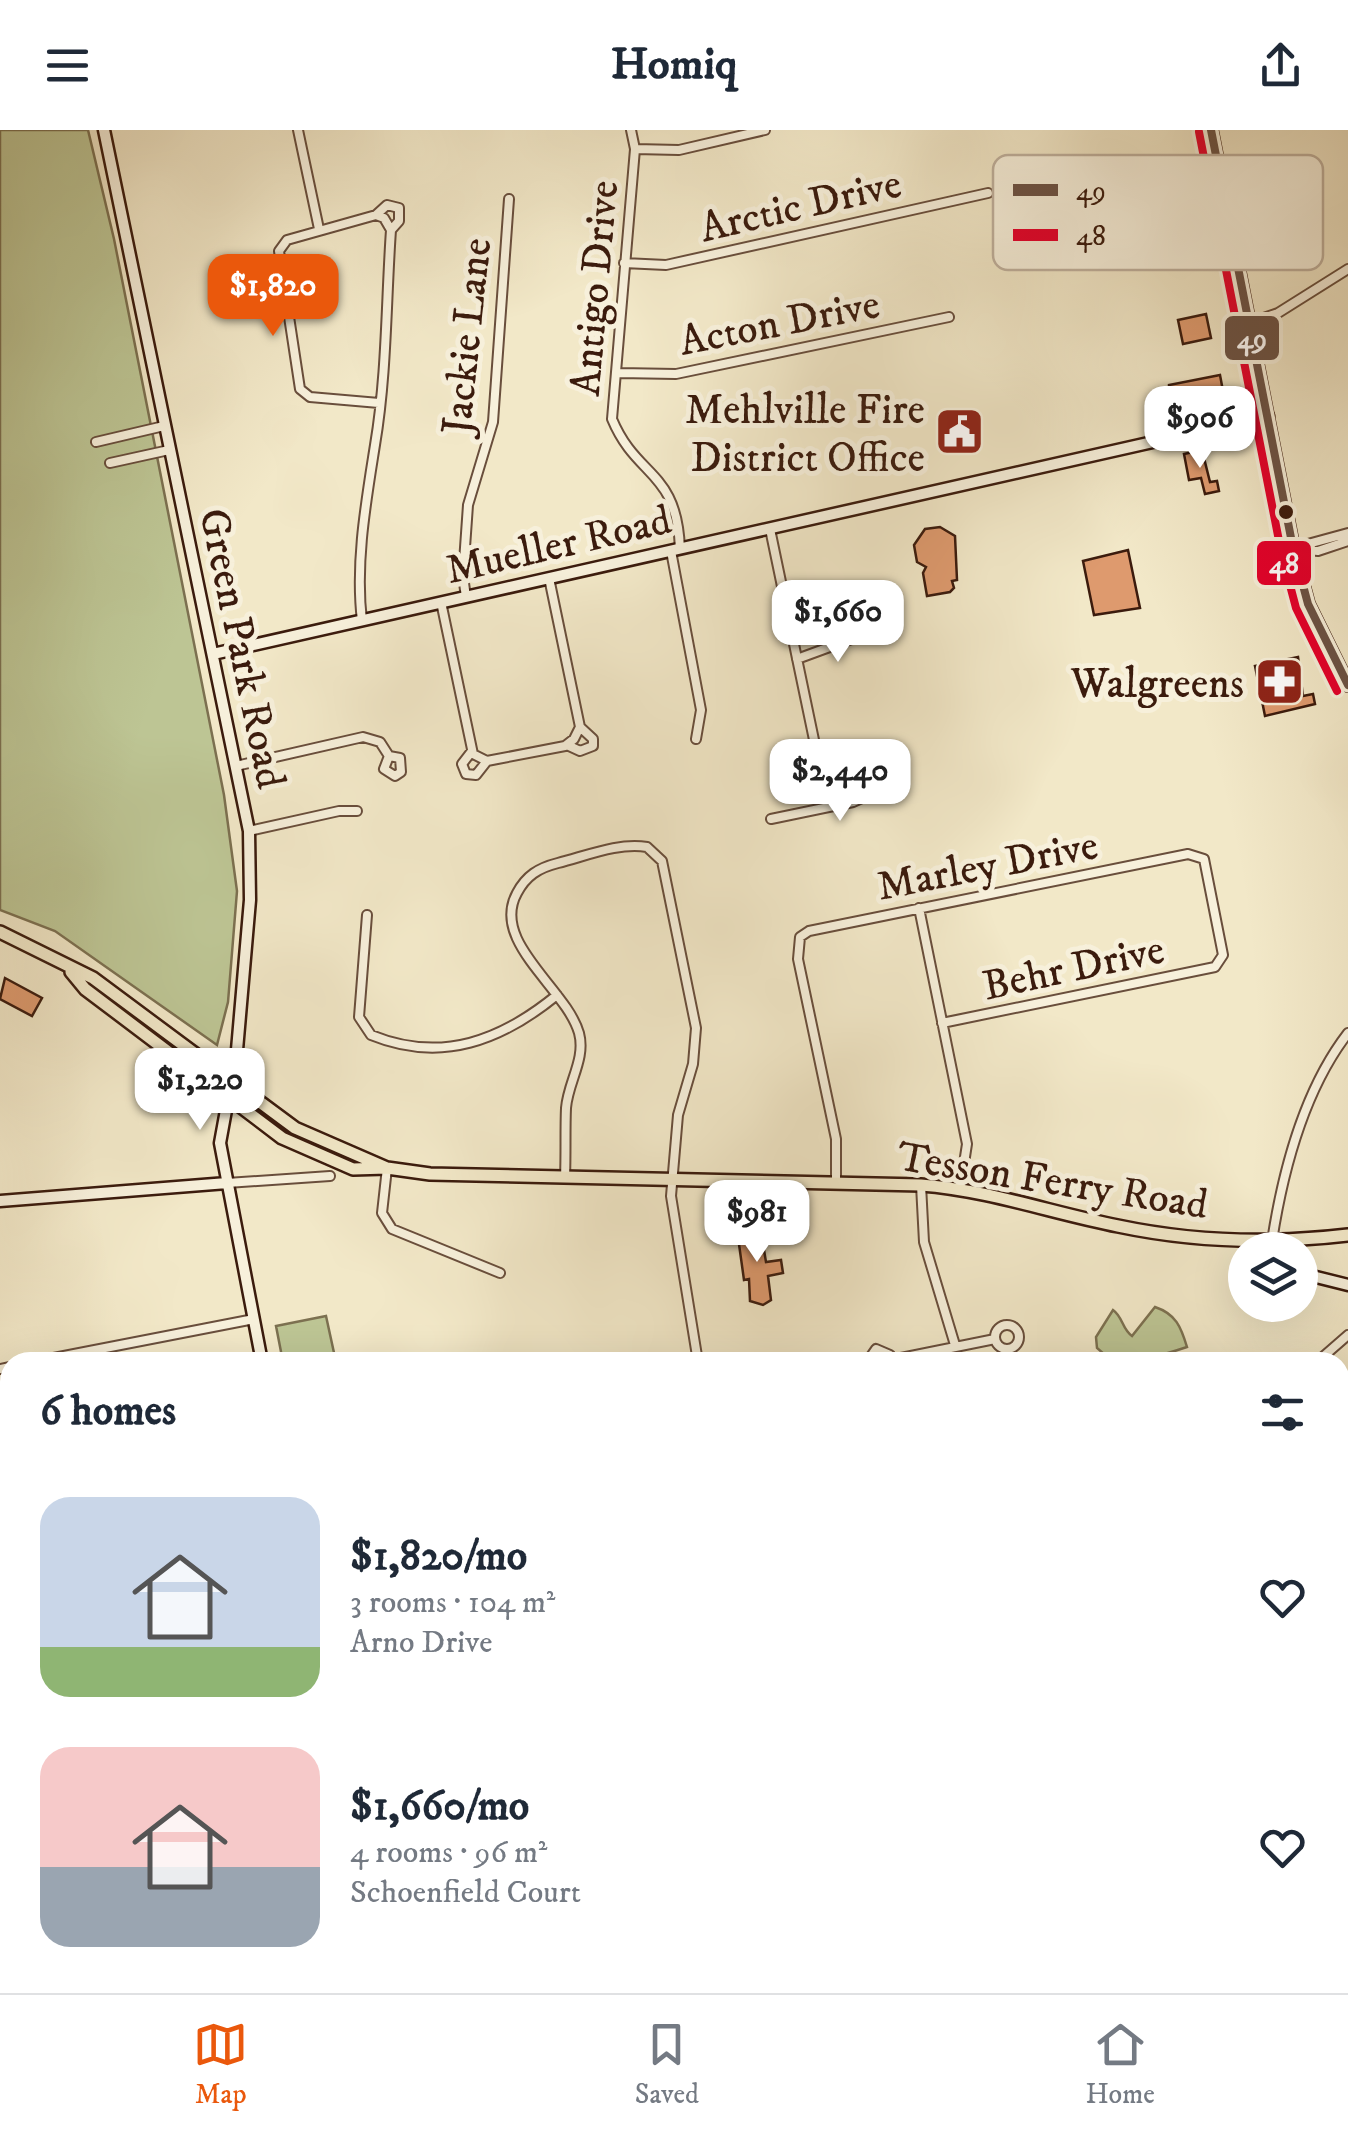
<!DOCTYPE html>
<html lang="en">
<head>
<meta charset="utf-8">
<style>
	:root { --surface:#fff; --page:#f6f6f7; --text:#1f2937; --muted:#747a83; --line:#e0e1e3; --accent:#ea580c }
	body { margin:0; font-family:"IM FELL DW Pica",serif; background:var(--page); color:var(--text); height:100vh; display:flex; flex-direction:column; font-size:38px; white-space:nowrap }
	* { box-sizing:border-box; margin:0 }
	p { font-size:32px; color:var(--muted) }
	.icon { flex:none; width:55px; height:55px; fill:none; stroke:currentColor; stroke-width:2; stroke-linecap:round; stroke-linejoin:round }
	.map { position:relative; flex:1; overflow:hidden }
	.drawer { position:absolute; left:0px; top:1222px; width:1350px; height:642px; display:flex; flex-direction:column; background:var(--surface); border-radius:30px 30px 0 0; box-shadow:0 10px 40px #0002 }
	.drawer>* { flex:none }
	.tools { position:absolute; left:1228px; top:1102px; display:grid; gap:20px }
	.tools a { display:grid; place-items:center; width:90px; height:90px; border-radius:50%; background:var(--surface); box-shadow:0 10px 40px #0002; font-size:50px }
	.price { position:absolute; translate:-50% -85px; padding:0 22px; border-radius:20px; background:#fff; color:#222; font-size:32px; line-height:65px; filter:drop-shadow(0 2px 5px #0008) }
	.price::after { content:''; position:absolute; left:50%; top:60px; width:30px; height:22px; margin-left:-15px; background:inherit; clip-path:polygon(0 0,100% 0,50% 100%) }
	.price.selected { background:var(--accent); color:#fff }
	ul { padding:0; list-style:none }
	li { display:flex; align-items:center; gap:30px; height:250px; padding:0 40px }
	li span { display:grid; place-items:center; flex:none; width:280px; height:200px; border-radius:30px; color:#555 }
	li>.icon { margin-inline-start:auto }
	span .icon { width:120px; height:120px; fill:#fffc; stroke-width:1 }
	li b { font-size:42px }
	h2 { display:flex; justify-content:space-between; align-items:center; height:120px; padding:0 40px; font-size:42px }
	header { display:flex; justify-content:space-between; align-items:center; height:130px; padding:0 40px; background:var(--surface); font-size:45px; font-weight:800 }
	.tab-bar { display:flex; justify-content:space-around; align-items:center; height:140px; border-top:2px solid var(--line); background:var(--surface); font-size:28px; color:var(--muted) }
	.tab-bar a { display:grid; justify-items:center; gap:5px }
	.tab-bar .selected { color:var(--accent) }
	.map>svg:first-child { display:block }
	.green { fill:#bdc594; stroke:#7c7050; stroke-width:2.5 }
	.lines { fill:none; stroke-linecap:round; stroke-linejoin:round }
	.stream { stroke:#757d76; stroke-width:2.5 }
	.building { fill:#de9a6e; stroke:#3b1b0d; stroke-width:2.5 }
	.street-casing { stroke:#694e3c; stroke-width:12 }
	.secondary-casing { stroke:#3b1b0d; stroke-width:15 }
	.primary-casing { stroke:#3b1b0d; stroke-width:16 }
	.street { stroke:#f7f0db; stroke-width:8 }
	.secondary { stroke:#f7f0db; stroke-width:10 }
	.primary { stroke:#f2e8c8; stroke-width:11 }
	.bus-1-casing { stroke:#f7f0db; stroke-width:15 }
	.bus-2-casing { stroke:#f7f0db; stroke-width:15 }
	.bus-1 { stroke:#6c5345; stroke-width:8 }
	.bus-2 { stroke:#e4002b; stroke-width:8 }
	.bus-dot { fill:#3b1b0d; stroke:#f7f0db; stroke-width:4 }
	.labels { text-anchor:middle; stroke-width:10; stroke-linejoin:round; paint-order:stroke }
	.street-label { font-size:42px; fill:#3b1b0d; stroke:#f7f0db }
	.poi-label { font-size:42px; fill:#3b1b0d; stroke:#f7f0db; text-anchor:end }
	.key { fill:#f7f0db; stroke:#bfb09d; stroke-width:2.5 }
	.key-label { font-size:28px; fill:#3b1b0d }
	.line-badge { stroke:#f7f0db; stroke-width:4 }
	.badge-label { font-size:28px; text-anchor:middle; font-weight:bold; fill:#fff }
</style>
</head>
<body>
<header><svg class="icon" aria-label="menu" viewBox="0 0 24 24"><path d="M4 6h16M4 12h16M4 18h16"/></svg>Homiq<svg class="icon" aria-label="share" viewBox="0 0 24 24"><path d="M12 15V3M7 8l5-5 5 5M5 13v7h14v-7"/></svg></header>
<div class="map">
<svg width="1348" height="1863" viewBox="0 0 1348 1863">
	<rect width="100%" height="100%" fill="#f2e8c8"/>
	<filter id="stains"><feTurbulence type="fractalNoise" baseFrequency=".002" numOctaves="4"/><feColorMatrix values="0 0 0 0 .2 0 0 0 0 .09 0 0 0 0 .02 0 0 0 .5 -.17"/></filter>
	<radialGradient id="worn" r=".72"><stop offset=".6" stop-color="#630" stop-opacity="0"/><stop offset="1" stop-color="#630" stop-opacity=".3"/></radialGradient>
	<!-- green -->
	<path class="green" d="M0,0H88L114,109L224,665L237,761L228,872L217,915L55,801L0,780Z
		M1155,1177C1176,1184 1181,1197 1187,1217C1163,1225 1139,1232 1113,1232L1097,1218L1096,1207L1113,1180C1123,1187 1122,1199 1132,1206Z
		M326,1186L336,1232H283L276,1196Z"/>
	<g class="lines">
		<!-- stream -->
		<path class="stream" d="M0,1663L10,1680
			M189,1855L193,1863"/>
	</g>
	<!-- building -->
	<path class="building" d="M1206,184L1211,208L1183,214L1178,190Z
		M1220,245L1223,261L1174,272L1173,267L1169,268V255Z
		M1202,320L1210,352L1217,351L1219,361L1205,364L1201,348L1189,350L1184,324Z
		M940,397L955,406L957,450L952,451L954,458L950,462L927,466L923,443L926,437L917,432L914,415L925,399Z
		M1128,420L1140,478L1094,485L1083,431Z
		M1298,527L1303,566L1313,564L1315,574L1265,586L1255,536Z
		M5,848L42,868L32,886L0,869Z
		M748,1093H753L754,1101L761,1102L766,1132L781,1130L783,1143L768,1146L771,1170L763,1175L750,1171L749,1149L744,1150L738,1107L744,1103L743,1095Z"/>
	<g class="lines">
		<defs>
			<path id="street" d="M298,0L319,99
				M631,0L635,19L612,289C637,349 677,339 680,419
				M635,19L679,20L765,0
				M376,85L387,75L399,78V91L391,100
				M624,133L666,135L988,63
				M1249,193L1278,183L1348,139
				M619,243L676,244L949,187
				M96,312L164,296
				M110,333L169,320
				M770,399L828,677
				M1293,418L1348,403
				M1298,419L1318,421L1348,411
				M671,421L701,580L696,609
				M466,467L463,446L468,375L493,292L509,69
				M441,472L473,624L487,631L565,616L574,609L580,597L549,448
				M362,491C355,433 366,372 375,315C387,244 386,171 391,100L384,88L376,85L287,110L279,121L300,259L310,267L379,273
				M797,529L865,504
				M567,615L580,621L593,616V609L580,597
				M472,621L462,634L466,644L476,645L487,631
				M236,636L363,607L380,612L389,626L400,628L401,642L395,646L384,639L389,626
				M771,689L853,672L893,654
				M249,701L339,681H357
				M919,778L967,1014L960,1059
				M367,785L359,887L371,905C442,934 502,910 557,865
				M387,1038L382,1083L392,1099L500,1143
				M565,1047C566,1024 565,1000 566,978C568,952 586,929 579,903C566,858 490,812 517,763C526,746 538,738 558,733C586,726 619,712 647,717L662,731L696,898L693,934L678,985L671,1066L698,1232
				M836,1051V1009L798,829L800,807L809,801L1188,724L1204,729L1223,825L1215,837L942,893
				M227,1053L330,1046
				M921,1055L924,1112L955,1215
				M1272,1111C1283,1040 1304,960 1348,903
				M995 1207a12 12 0 1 1 24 0a12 12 0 1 1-24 0Z
				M891,1230L995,1209
				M33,1232L254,1189
				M867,1232L876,1219L890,1225L891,1231
				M1317,1232L1348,1205
				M0,1239L10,1237
				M1340,1330L1348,1329
				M0,1344L10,1342
				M1340,1354L1348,1355
				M1340,1410L1348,1464
				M0,1450L10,1448
				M1340,1486L1348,1489
				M0,1535L10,1548
				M1340,1609L1348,1607
				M1340,1707L1348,1715
				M0,1773L10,1783
				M0,1809L10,1802
				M1340,1854L1348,1847
				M66,1855L67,1863
				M412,1855L414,1863
				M527,1855L528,1863
				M631,1855L633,1863
				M1010,1855L1012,1863
				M1139,1855L1144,1863
				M1285,1855L1288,1863
				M741,1863L742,1855
				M900,1863L912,1855
				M1329,1863L1338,1855"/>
			<path id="secondary" d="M104,0L249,701L250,770L237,920L220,1013L262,1232
				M213,524L1268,286
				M0,1071L227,1053
				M1300,1143L1348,1155
				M1340,1381L1348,1380
				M239,1863L243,1855"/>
			<path id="primary" d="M1211,0L1293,418L1308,474L1348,555
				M0,802L93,848L295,998L387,1038L430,1044L921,1055C988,1060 1052,1083 1118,1096C1194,1112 1271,1114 1348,1105
				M71,842L85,859L282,1008L353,1039L387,1038"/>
		</defs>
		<!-- street casing -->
		<use href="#street" class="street-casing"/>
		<!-- secondary casing -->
		<use href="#secondary" class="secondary-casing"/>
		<!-- primary casing -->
		<use href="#primary" class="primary-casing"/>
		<!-- street -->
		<use href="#street" class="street"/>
		<!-- secondary -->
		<use href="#secondary" class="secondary"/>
		<!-- primary -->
		<use href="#primary" class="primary"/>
		<defs>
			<path id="bus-1" d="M1211,0L1293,418L1308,474L1348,555"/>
			<path id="bus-2" d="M1199,2L1281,421L1296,478L1337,561"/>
		</defs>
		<!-- bus-1 casing -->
		<use href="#bus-1" class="bus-1-casing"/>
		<!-- bus-2 casing -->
		<use href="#bus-2" class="bus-2-casing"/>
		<!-- bus-1 -->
		<use href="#bus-1" class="bus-1"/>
		<!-- bus-2 -->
		<use href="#bus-2" class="bus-2"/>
	</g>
	<!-- icons -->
	<defs>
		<symbol id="civic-square" viewBox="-11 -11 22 22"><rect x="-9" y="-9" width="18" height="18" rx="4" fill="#8f2418" stroke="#f7f0db"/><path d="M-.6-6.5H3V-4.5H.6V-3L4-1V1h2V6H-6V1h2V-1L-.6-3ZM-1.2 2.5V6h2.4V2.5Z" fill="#fff"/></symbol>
		<symbol id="pharmacy-square" viewBox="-11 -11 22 22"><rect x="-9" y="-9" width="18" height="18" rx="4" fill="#8f2418" stroke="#f7f0db"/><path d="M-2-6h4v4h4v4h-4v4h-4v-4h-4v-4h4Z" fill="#fff"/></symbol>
	</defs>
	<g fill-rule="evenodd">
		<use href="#civic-square" x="932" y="274" width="55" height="55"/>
		<use href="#pharmacy-square" x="1252" y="524" width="55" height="55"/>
	</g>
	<!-- markers -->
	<circle class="bus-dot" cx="1286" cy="382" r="9"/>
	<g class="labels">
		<!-- street labels -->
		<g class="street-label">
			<text transform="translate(800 74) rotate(-13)" y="15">Arctic Drive</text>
			<text transform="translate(593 158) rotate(-85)" y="15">Antigo Drive</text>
			<text transform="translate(779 191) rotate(-11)" y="15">Acton Drive</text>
			<text transform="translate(465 206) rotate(-84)" y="15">Jackie Lane</text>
			<text transform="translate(558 413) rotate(-13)" y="15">Mueller Road</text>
			<text transform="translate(244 518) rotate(78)" y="15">Green Park Road</text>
			<text transform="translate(987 734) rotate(-11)" y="15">Marley Drive</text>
			<text transform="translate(1073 836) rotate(-12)" y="15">Behr Drive</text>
			<text transform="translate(1053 1049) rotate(9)" y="15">Tesson Ferry Road</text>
		</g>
		<!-- poi labels -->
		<g class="poi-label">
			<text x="925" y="293">Mehlville Fire<tspan x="925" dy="48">District Office</tspan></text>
			<text x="1244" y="567">Walgreens</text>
		</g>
	</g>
	<!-- legend -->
	<rect x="993" y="25" width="330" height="115" rx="15" class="key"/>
	<rect x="1013" y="54" width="45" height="12" fill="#6c5345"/>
	<rect x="1013" y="99" width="45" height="12" fill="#e4002b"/>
	<g class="key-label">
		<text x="1076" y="70">49</text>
		<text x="1076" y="115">48</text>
	</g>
	<g class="line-badge">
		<rect x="1223" y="184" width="58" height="48" rx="10" fill="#6c5345"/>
		<rect x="1255" y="409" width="58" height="48" rx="10" fill="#e4002b"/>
	</g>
	<g class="badge-label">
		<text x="1252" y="218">49</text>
		<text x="1284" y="443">48</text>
	</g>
	<rect width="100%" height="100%" filter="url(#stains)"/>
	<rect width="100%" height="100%" fill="url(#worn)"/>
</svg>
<div class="tools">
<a><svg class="icon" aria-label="layers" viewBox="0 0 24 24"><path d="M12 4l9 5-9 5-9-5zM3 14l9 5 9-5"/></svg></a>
</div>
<b class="price selected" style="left:273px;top:209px">$1,820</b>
<b class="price" style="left:1200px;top:341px">$906</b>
<b class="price" style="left:838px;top:535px">$1,660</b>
<b class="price" style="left:840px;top:694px">$2,440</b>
<b class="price" style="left:200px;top:1003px">$1,220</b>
<b class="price" style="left:757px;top:1135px">$981</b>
<section class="drawer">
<h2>6 homes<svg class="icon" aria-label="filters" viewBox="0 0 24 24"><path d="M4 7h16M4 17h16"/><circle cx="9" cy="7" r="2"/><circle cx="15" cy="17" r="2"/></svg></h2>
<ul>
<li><span style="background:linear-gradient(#c9d6e8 75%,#8fb573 0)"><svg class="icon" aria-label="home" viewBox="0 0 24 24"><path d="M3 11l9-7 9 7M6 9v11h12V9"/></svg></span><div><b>$1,820/mo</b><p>3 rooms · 104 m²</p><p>Arno Drive</p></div><svg class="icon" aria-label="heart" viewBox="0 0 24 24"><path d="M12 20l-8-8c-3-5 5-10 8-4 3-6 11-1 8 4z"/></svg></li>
<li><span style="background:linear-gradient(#f6c9c9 60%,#9aa5b1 0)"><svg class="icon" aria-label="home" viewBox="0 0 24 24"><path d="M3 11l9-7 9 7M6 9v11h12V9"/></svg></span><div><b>$1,660/mo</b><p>4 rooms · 96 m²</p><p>Schoenfield Court</p></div><svg class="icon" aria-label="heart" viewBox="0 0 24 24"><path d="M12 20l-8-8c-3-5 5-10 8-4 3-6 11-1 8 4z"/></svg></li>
</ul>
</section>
</div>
<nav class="tab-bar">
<a class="selected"><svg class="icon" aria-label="map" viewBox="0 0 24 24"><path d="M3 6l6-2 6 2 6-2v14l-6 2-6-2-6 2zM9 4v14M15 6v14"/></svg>Map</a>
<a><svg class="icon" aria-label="saved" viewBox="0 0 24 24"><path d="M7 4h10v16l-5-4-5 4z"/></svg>Saved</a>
<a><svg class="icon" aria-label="home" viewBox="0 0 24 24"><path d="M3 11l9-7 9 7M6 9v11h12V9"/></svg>Home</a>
</nav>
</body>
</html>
